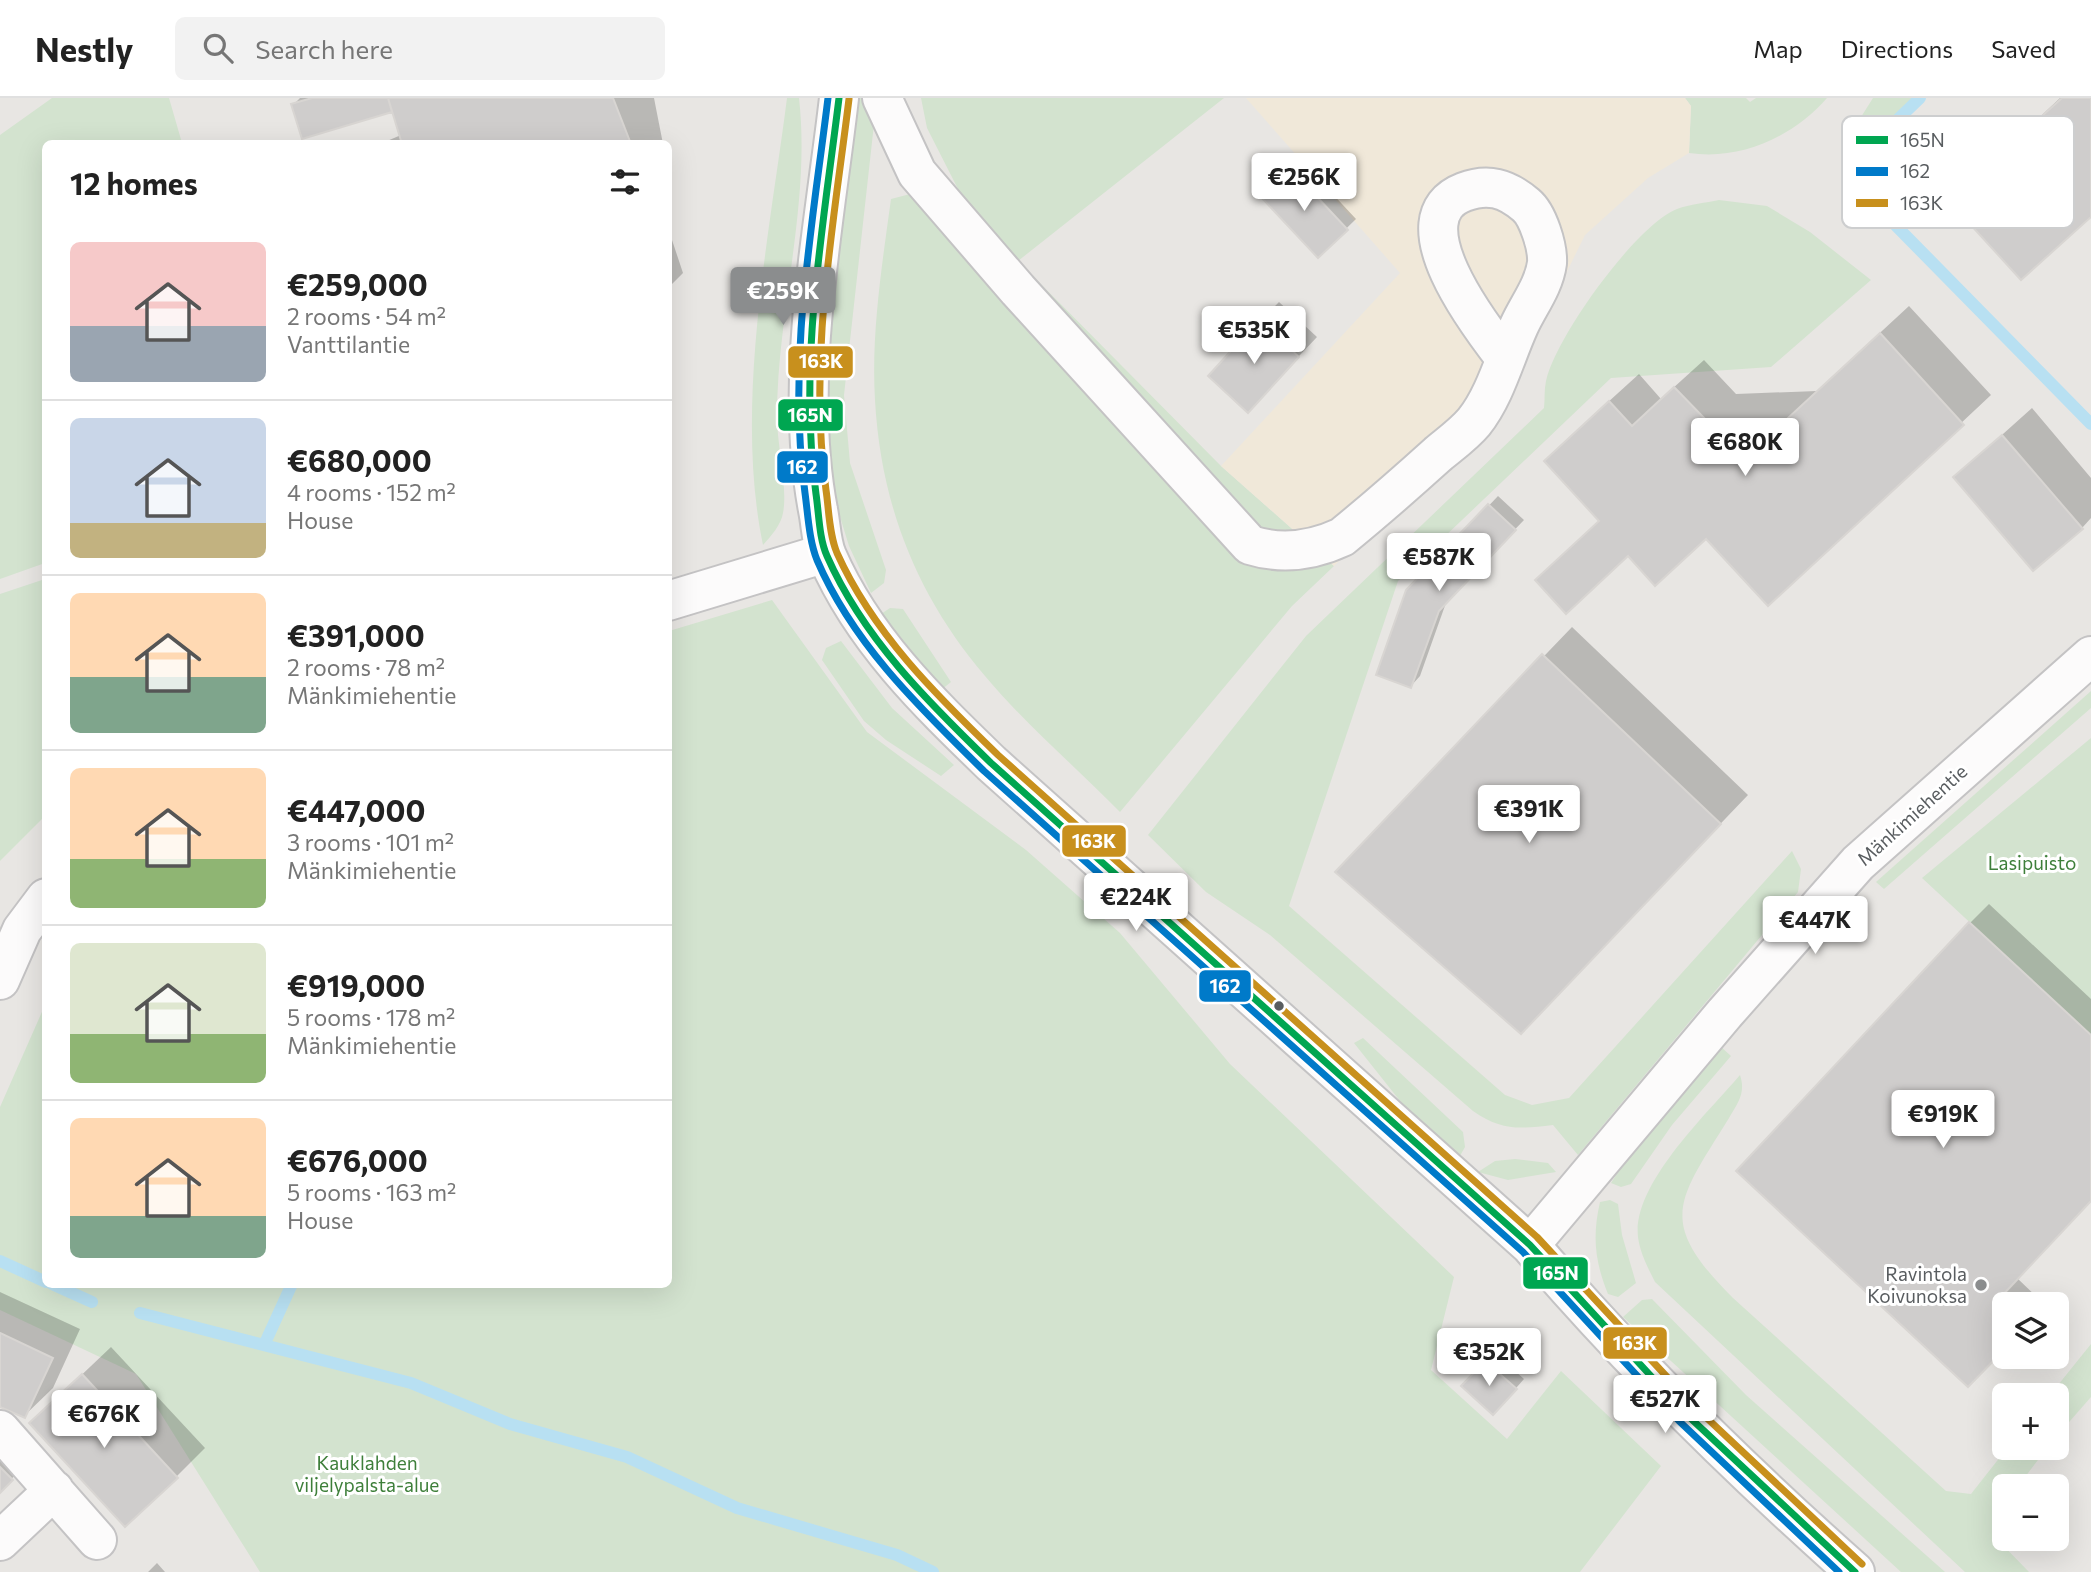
<!DOCTYPE html>
<html lang="en">
<head>
<meta charset="utf-8">
<style>
	:root { --surface:#fff; --page:#f2f2f2; --text:#222; --muted:#767676; --line:#e0e0e0; --accent:#8b8d8e }
	body { margin:0; font-family:Commissioner,sans-serif; background:var(--page); color:var(--text); height:100vh; display:flex; flex-direction:column; font-size:26px; white-space:nowrap }
	* { box-sizing:border-box; margin:0 }
	p { font-size:23px; color:var(--muted) }
	.icon { flex:none; width:38px; height:38px; fill:none; stroke:currentColor; stroke-width:2; stroke-linecap:round; stroke-linejoin:round }
	.map { position:relative; flex:1; overflow:hidden }
	.panel { position:absolute; left:42px; top:42px; width:630px; height:1148px; display:flex; flex-direction:column; background:var(--surface); border-radius:10px; box-shadow:0 7px 28px #0002 }
	.panel>* { flex:none }
	.fabs { position:absolute; left:1992px; top:1194px; display:grid; gap:14px }
	.fabs a { display:grid; place-items:center; width:77px; height:77px; border-radius:10px; background:var(--surface); box-shadow:0 7px 28px #0002; font-size:35px }
	.price { position:absolute; translate:-50% -60px; padding:0 16px; border-radius:7px; background:#fff; color:#222; font-size:23px; line-height:46px; filter:drop-shadow(0 2px 4px #0008) }
	.price::after { content:''; position:absolute; left:50%; top:42px; width:21px; height:16px; margin-left:-10px; background:inherit; clip-path:polygon(0 0,100% 0,50% 100%) }
	.price.current { background:var(--accent); color:#fff }
	ul { padding:0; list-style:none }
	li { display:flex; align-items:center; gap:21px; height:175px; padding:0 28px }
	li+li { border-top:2px solid var(--line) }
	li span { display:grid; place-items:center; flex:none; width:196px; height:140px; border-radius:10px; color:#555 }
	li>.icon { margin-inline-start:auto }
	span .icon { width:84px; height:84px; fill:#fffc; stroke-width:1 }
	li b { font-size:30px }
	h2 { display:flex; justify-content:space-between; align-items:center; height:84px; padding:0 28px; font-size:30px }
	header { display:flex; align-items:center; gap:42px; box-sizing:border-box; height:98px; padding:0 35px; background:var(--surface); border-bottom:2px solid var(--line) }
	header strong { font-size:33px }
	nav { display:flex; gap:38px; margin-inline-start:auto; font-size:24px }
	.search { width:490px; height:63px; background:var(--page); display:flex; align-items:center; gap:18px; box-sizing:border-box; padding:0 24px; border-radius:10px; color:var(--muted); font-size:26px }
	.map>svg:first-child { display:block }
	.green { fill:#d3e3cf }
	.sand { fill:#f0e8d9 }
	.shadow { fill:#0003 }
	.lines { fill:none; stroke-linecap:round; stroke-linejoin:round }
	.stream { stroke:#b8e0f2; stroke-width:12 }
	.building { fill:#cfcdcc; stroke:#d8d5d2; stroke-width:2 }
	.minor-casing { stroke:#c4c3c4; stroke-width:42 }
	.minor { stroke:#fcfbfb; stroke-width:38 }
	.bus-1-casing { stroke:#fff; stroke-width:12 }
	.bus-2-casing { stroke:#fff; stroke-width:12 }
	.bus-3-casing { stroke:#fff; stroke-width:12 }
	.bus-1 { stroke:#00a651; stroke-width:7 }
	.bus-2 { stroke:#007ac9; stroke-width:7 }
	.bus-3 { stroke:#c8901d; stroke-width:7 }
	.bus-dot { fill:#595d60; stroke:#fff; stroke-width:2.5 }
	.poi-dot { fill:#8b8d8e; stroke:#fff; stroke-width:2.5 }
	.labels { text-anchor:middle; stroke-width:6; stroke-linejoin:round; paint-order:stroke }
	.street-label { font-size:19px; fill:#595d60; stroke:#fff }
	.park-label { font-size:19px; fill:#3e7f3a; stroke:#fff }
	.poi-label { font-size:19px; fill:#595d60; stroke:#fff; text-anchor:end }
	.key { fill:#fff; stroke:#cdcecf; stroke-width:2 }
	.key-label { font-size:19px; fill:#595d60 }
	.line-badge { stroke:#fff; stroke-width:2.5 }
	.badge-label { font-size:19px; text-anchor:middle; font-weight:bold; fill:#fff }
</style>
</head>
<body>
<header>
<strong>Nestly</strong>
<div class="search"><svg class="icon" aria-label="search" viewBox="0 0 24 24"><circle cx="10" cy="10" r="6"/><path d="M15 15l6 6"/></svg>Search here</div>
<nav><a>Map</a><a>Directions</a><a>Saved</a></nav>
</header>
<div class="map">
<svg width="2091" height="1474" viewBox="0 0 2091 1474">
	<rect width="100%" height="100%" fill="#e8e6e3"/>
	<!-- green -->
	<path class="green" d="M52,0H169L182,45L46,46L45,465L0,481V37Z
		M787,0H799C811,106 777,213 777,319C777,347 788,391 783,415C781,427 771,438 763,447C734,308 769,141 787,0Z
		M856,0H867L875,17L844,297L850,365L886,472L884,485L871,495L849,448L834,399L823,316L826,252Z
		M921,0H1224L1018,163L1221,368L1334,468L1292,508L1120,714C1076,669 1026,627 985,578C917,498 881,408 875,302C871,236 882,167 891,101L914,95L949,135L958,91L927,30Z
		M1685,0H1746L1750,4L1756,0H1827C1794,38 1741,63 1689,55L1691,8Z
		M1873,0H1920L1865,53L1861,19Z
		M1719,102L1767,108L1810,134L1871,182L1771,269L1611,280L1398,483L1289,808L1505,997L1532,1007L1569,1000L1792,753L1801,771L1798,794L1578,1057L1553,1027C1519,1031 1502,1033 1473,1013L1270,837L1206,794L1148,737L1306,538L1544,310C1545,301 1544,292 1546,283C1555,240 1636,127 1677,111C1690,106 1706,105 1719,102Z
		M45,481V718L0,763V496Z
		M772,502L867,634L1026,752L1120,835L1230,966L1454,1179L1431,1272L1507,1341L1561,1273L1661,1368L1580,1474H260L136,1276L0,1212V1009L45,907L46,1186H668L669,533Z
		M890,510L903,511L951,584L941,592L903,549L881,516Z
		M841,543L892,610L954,667L941,678L886,642L864,623L822,562L826,550Z
		M2091,593V610L1884,791L1876,784Z
		M2091,640V937L1922,780Z
		M1363,940L1463,1034L1465,1049L1457,1063L1439,1052L1354,945Z
		M1720,948L1731,958L1672,1027L1631,1086L1621,1089L1611,1085L1637,1044Z
		M1740,977C1746,995 1738,1005 1729,1020C1677,1104 1656,1123 1733,1200L1946,1393L1971,1396L2008,1349H2048L2018,1388H2004C2004,1410 1996,1416 1992,1436L2029,1474H1965L1655,1184C1648,1170 1640,1155 1638,1139C1632,1086 1708,1015 1740,977Z
		M1515,1061L1548,1065L1556,1074L1508,1082L1478,1074L1495,1063Z
		M1610,1102L1618,1106L1622,1137L1636,1185L1618,1199L1608,1196C1595,1164 1592,1139 1600,1104Z
		M1652,1201L1746,1297L1945,1474H1901L1623,1219L1642,1202Z
		M2091,1246V1299L2056,1339V1297H2050Z"/>
	<!-- sand -->
	<path class="sand" d="M1246,0H1685L1691,8L1689,55L1648,80L1585,137L1507,295L1334,468L1221,368L1400,175Z"/>
	<!-- shadow -->
	<path class="shadow" d="M300,0H654L663,46H380L401,37L393,11L303,39L293,7Z
		M2060,0H2091V117L1951,102Z
		M1300,61L1356,121L1318,158L1261,97Z
		M668,130L683,175L668,190Z
		M1279,204L1317,239L1266,293L1260,223Z
		M1909,208L1991,297L1768,506L1706,438L1601,422L1574,335L1639,276L1661,301L1704,262L1736,296L1817,293Z
		M2032,310L2091,380V420L2082,430L1955,379Z
		M1498,398L1524,422L1447,502L1420,578L1411,588L1408,493Z
		M1572,529L1748,697L1549,905L1337,774Z
		M1989,806L2091,901V1102L2017,1180L2044,1206H2004L1987,1268L1970,825Z
		M0,1194L80,1231L53,1290L24,1318L0,1307Z
		M111,1249L205,1350L176,1379L31,1325Z
		M1495,1255L1524,1281L1502,1306L1486,1264Z
		M0,1312L40,1353L0,1392Z
		M157,1465L165,1474H148Z"/>
	<g class="lines">
		<!-- stream -->
		<path class="stream" d="M1920,0L1865,53L1852,83L2091,326
			M0,1163L46,1184
			M52,1186L92,1204
			M140,1215L411,1285L510,1326L627,1359L737,1410L897,1457L933,1474
			M265,1245L292,1186"/>
	</g>
	<!-- building -->
	<path class="building" d="M312,0H388L392,14L302,41L291,6Z
		M388,0H613L631,46H402Z
		M2062,0H2091V119L2021,182L1948,102Z
		M1289,69L1348,132L1318,160L1259,97Z
		M1259,222L1299,259L1248,315L1208,278Z
		M1880,235L1964,327L1768,508L1706,441L1655,488L1628,458L1566,516L1535,482L1599,423L1544,363L1609,303L1632,328L1674,289L1707,323L1787,321Z
		M2002,337L2083,431L2033,473L1953,379Z
		M1488,406L1516,432L1439,513L1411,590L1376,577L1406,492Z
		M1542,556L1721,726L1521,936L1335,774Z
		M1969,824L2091,937V1103L1999,1201L2005,1206L2004,1252L1968,1289L1736,1073Z
		M0,1235L53,1260L25,1320L0,1309Z
		M1485,1263L1517,1291L1493,1317L1461,1288Z
		M82,1276L178,1380L125,1429L29,1325Z
		M0,1369L13,1382L0,1395Z"/>
	<g class="lines">
		<defs>
			<path id="minor" d="M839,0C824,131 793,281 818,412C821,426 821,444 827,458C863,541 927,603 991,665L1530,1147C1630,1264 1739,1371 1855,1474
				M882,0L917,75L1018,192L1250,447C1282,457 1312,453 1342,439C1375,412 1407,384 1438,356C1450,346 1464,336 1474,324C1495,298 1505,259 1519,228C1528,208 1544,188 1547,165C1548,149 1538,117 1526,107C1506,90 1488,85 1464,94C1396,120 1481,229 1505,260
				M668,503L826,455
				M0,882L22,832L46,800
				M1530,1147L1725,915L1858,765L2091,558
				M0,1332L97,1442
				M0,1443L54,1392"/>
		</defs>
		<!-- minor casing -->
		<use href="#minor" class="minor-casing"/>
		<!-- minor -->
		<use href="#minor" class="minor"/>
		<defs>
			<path id="bus-1" d="M839,0C823,131 798,264 816,396C819,416 819,440 827,458C863,540 928,604 991,665L1530,1147L1686,1316L1855,1474"/>
			<path id="bus-2" d="M828,0C812,131 787,263 805,395C808,417 809,442 817,462C853,546 920,610 984,673L1523,1154L1679,1323L1839,1474"/>
			<path id="bus-3" d="M849,1C833,131 808,262 826,392C829,412 829,436 837,455C873,535 936,597 998,657L1537,1139L1694,1308L1862,1466"/>
		</defs>
		<!-- bus-1 casing -->
		<use href="#bus-1" class="bus-1-casing"/>
		<!-- bus-2 casing -->
		<use href="#bus-2" class="bus-2-casing"/>
		<!-- bus-3 casing -->
		<use href="#bus-3" class="bus-3-casing"/>
		<!-- bus-1 -->
		<use href="#bus-1" class="bus-1"/>
		<!-- bus-2 -->
		<use href="#bus-2" class="bus-2"/>
		<!-- bus-3 -->
		<use href="#bus-3" class="bus-3"/>
	</g>
	<!-- markers -->
	<circle class="bus-dot" cx="1279" cy="908" r="6"/>
	<circle class="poi-dot" cx="1981" cy="1187" r="7"/>
	<g class="labels">
		<!-- street labels -->
		<g class="street-label">
			<text transform="translate(1912 717) rotate(-42)" y="7">Mänkimiehentie</text>
		</g>
		<!-- park labels -->
		<g class="park-label">
			<text x="2032" y="772">Lasipuisto</text>
			<text x="367" y="1372">Kauklahden<tspan x="367" dy="22">viljelypalsta-alue</tspan></text>
		</g>
		<!-- poi labels -->
		<g class="poi-label">
			<text x="1967" y="1183">Ravintola<tspan x="1967" dy="22">Koivunoksa</tspan></text>
		</g>
	</g>
	<!-- legend -->
	<rect x="1842" y="18" width="232" height="112" rx="10" class="key"/>
	<rect x="1856" y="38" width="32" height="8" fill="#00a651"/>
	<rect x="1856" y="69" width="32" height="9" fill="#007ac9"/>
	<rect x="1856" y="101" width="32" height="8" fill="#c8901d"/>
	<g class="key-label">
		<text x="1900" y="49">165N</text>
		<text x="1900" y="80">162</text>
		<text x="1900" y="112">163K</text>
	</g>
	<g class="line-badge">
		<rect x="787" y="247" width="67" height="34" rx="7" fill="#c8901d"/>
		<rect x="777" y="300" width="67" height="34" rx="7" fill="#00a651"/>
		<rect x="776" y="352" width="53" height="34" rx="7" fill="#007ac9"/>
		<rect x="1061" y="726" width="66" height="34" rx="7" fill="#c8901d"/>
		<rect x="1198" y="871" width="54" height="34" rx="7" fill="#007ac9"/>
		<rect x="1522" y="1158" width="67" height="34" rx="7" fill="#00a651"/>
		<rect x="1602" y="1228" width="66" height="34" rx="7" fill="#c8901d"/>
	</g>
	<g class="badge-label">
		<text x="821" y="270">163K</text>
		<text x="810" y="324">165N</text>
		<text x="802" y="376">162</text>
		<text x="1094" y="750">163K</text>
		<text x="1225" y="895">162</text>
		<text x="1556" y="1182">165N</text>
		<text x="1635" y="1252">163K</text>
	</g>
</svg>
<div class="fabs">
<a><svg class="icon" aria-label="layers" viewBox="0 0 24 24"><path d="M12 4l9 5-9 5-9-5zM3 14l9 5 9-5"/></svg></a>
<a>+</a>
<a>−</a>
</div>
<b class="price" style="left:1304px;top:115px">€256K</b>
<b class="price current" style="left:783px;top:229px">€259K</b>
<b class="price" style="left:1254px;top:268px">€535K</b>
<b class="price" style="left:1745px;top:380px">€680K</b>
<b class="price" style="left:1439px;top:495px">€587K</b>
<b class="price" style="left:1529px;top:747px">€391K</b>
<b class="price" style="left:1136px;top:835px">€224K</b>
<b class="price" style="left:1815px;top:858px">€447K</b>
<b class="price" style="left:1943px;top:1052px">€919K</b>
<b class="price" style="left:1489px;top:1290px">€352K</b>
<b class="price" style="left:1665px;top:1337px">€527K</b>
<b class="price" style="left:104px;top:1352px">€676K</b>
<section class="panel">
<h2>12 homes<svg class="icon" aria-label="filters" viewBox="0 0 24 24"><path d="M4 7h16M4 17h16"/><circle cx="9" cy="7" r="2"/><circle cx="15" cy="17" r="2"/></svg></h2>
<ul>
<li><span style="background:linear-gradient(#f6c9c9 60%,#9aa5b1 0)"><svg class="icon" aria-label="home" viewBox="0 0 24 24"><path d="M3 11l9-7 9 7M6 9v11h12V9"/></svg></span><div><b>€259,000</b><p>2 rooms · 54 m²</p><p>Vanttilantie</p></div></li>
<li><span style="background:linear-gradient(#c9d6e8 75%,#c2b280 0)"><svg class="icon" aria-label="home" viewBox="0 0 24 24"><path d="M3 11l9-7 9 7M6 9v11h12V9"/></svg></span><div><b>€680,000</b><p>4 rooms · 152 m²</p><p>House</p></div></li>
<li><span style="background:linear-gradient(#ffd9b3 60%,#7fa58c 0)"><svg class="icon" aria-label="home" viewBox="0 0 24 24"><path d="M3 11l9-7 9 7M6 9v11h12V9"/></svg></span><div><b>€391,000</b><p>2 rooms · 78 m²</p><p>Mänkimiehentie</p></div></li>
<li><span style="background:linear-gradient(#ffd9b3 65%,#8fb573 0)"><svg class="icon" aria-label="home" viewBox="0 0 24 24"><path d="M3 11l9-7 9 7M6 9v11h12V9"/></svg></span><div><b>€447,000</b><p>3 rooms · 101 m²</p><p>Mänkimiehentie</p></div></li>
<li><span style="background:linear-gradient(#dfe7d0 65%,#8fb573 0)"><svg class="icon" aria-label="home" viewBox="0 0 24 24"><path d="M3 11l9-7 9 7M6 9v11h12V9"/></svg></span><div><b>€919,000</b><p>5 rooms · 178 m²</p><p>Mänkimiehentie</p></div></li>
<li><span style="background:linear-gradient(#ffd9b3 70%,#7fa58c 0)"><svg class="icon" aria-label="home" viewBox="0 0 24 24"><path d="M3 11l9-7 9 7M6 9v11h12V9"/></svg></span><div><b>€676,000</b><p>5 rooms · 163 m²</p><p>House</p></div></li>
</ul>
</section>
</div>
</body>
</html>
